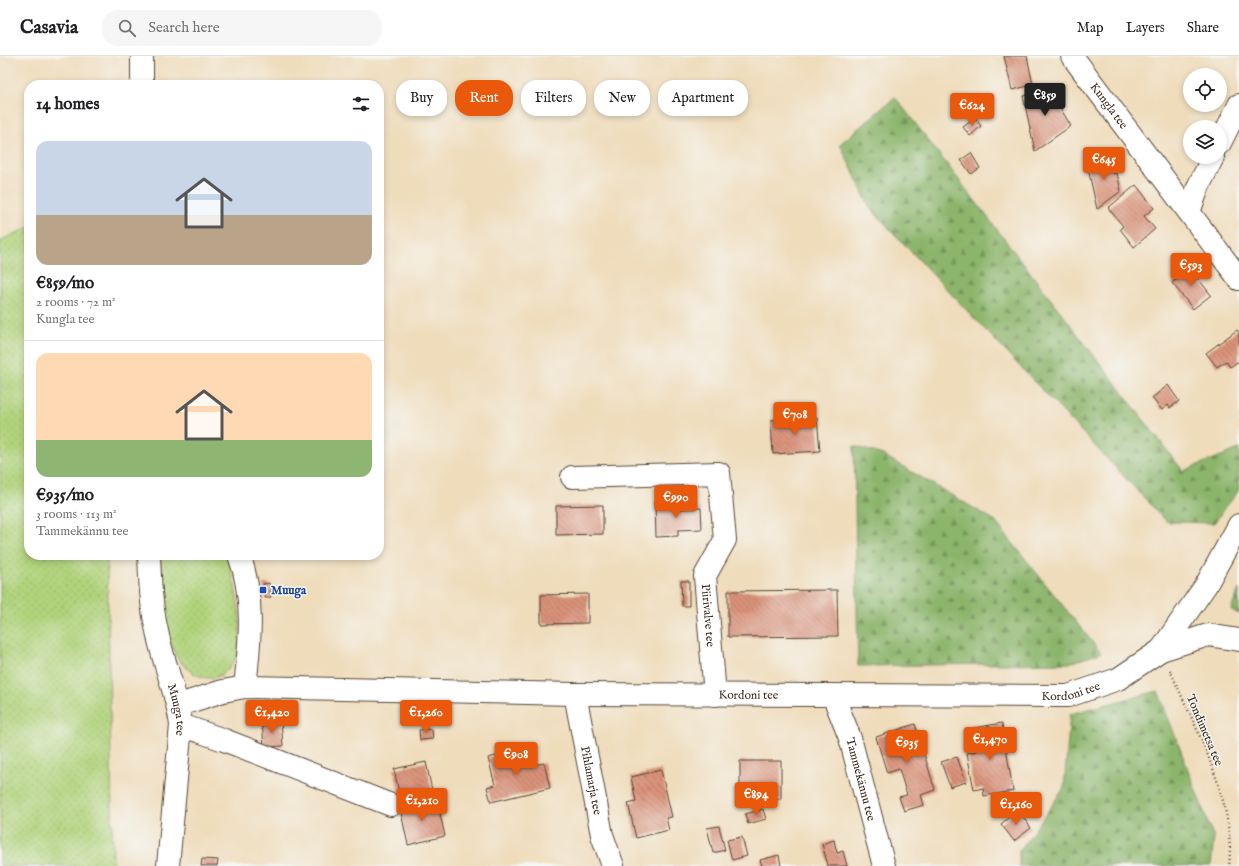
<!DOCTYPE html>
<html lang="en">
<head>
<meta charset="utf-8">
<style>
	:root { --surface:#fff; --page:#f6f6f6; --text:#202124; --muted:#757577; --line:#e0e0e0; --accent:#ea580c }
	body { margin:0; font-family:"IM FELL English",serif; background:var(--page); color:var(--text); height:100vh; display:flex; flex-direction:column; font-size:15px; white-space:nowrap }
	* { box-sizing:border-box; margin:0 }
	p { font-size:13px; color:var(--muted) }
	.icon { flex:none; width:22px; height:22px; fill:none; stroke:currentColor; stroke-width:2; stroke-linecap:round; stroke-linejoin:round }
	.map { position:relative; flex:1; overflow:hidden }
	.panel { position:absolute; left:24px; top:24px; width:360px; height:480px; display:flex; flex-direction:column; background:var(--surface); border-radius:16px; box-shadow:0 2px 6px #0003 }
	.panel>* { flex:none }
	.guide { position:absolute; left:396px; top:24px; width:380px; height:36px; display:flex; gap:8px }
	.fabs { position:absolute; left:1183px; top:12px; display:grid; gap:8px }
	.fabs a { display:grid; place-items:center; width:44px; height:44px; border-radius:50%; background:var(--surface); box-shadow:0 2px 6px #0003; font-size:20px }
	.price { position:absolute; translate:-50% -34px; padding:0 9px; border-radius:4px; background:var(--accent); color:#fff; font-size:13px; line-height:26px; filter:drop-shadow(0 1px 2px #0008) }
	.price::after { content:''; position:absolute; left:50%; top:24px; width:12px; height:9px; margin-left:-6px; background:inherit; clip-path:polygon(0 0,100% 0,50% 100%) }
	.price.current { background:#222; color:#fff }
	ul { padding:0; list-style:none }
	li { display:grid; align-content:center; gap:8px; height:212px; padding:0 12px }
	li+li { border-top:1px solid var(--line) }
	li span { display:grid; place-items:center; height:124px; border-radius:12px; color:#555 }
	li>.icon { margin-inline-start:auto }
	span .icon { width:72px; height:72px; fill:#fffc; stroke-width:1 }
	li b { font-size:17px }
	h2 { display:flex; justify-content:space-between; align-items:center; height:48px; padding:0 12px; font-size:17px }
	.chip { padding:0 14px; border-radius:16px; background:var(--surface); box-shadow:0 2px 6px #0003; font-size:14px; line-height:36px }
	.chip.current { background:var(--accent); color:#fff }
	header { display:flex; align-items:center; gap:24px; box-sizing:border-box; height:56px; padding:0 20px; background:var(--surface); border-bottom:1px solid var(--line) }
	header strong { font-size:19px }
	nav { display:flex; gap:22px; margin-inline-start:auto; font-size:14px }
	.search { width:280px; height:36px; background:var(--page); display:flex; align-items:center; gap:10px; box-sizing:border-box; padding:0 14px; border-radius:16px; color:var(--muted); font-size:15px }
	.map>svg:first-child { display:block }
	.grass { fill:url(#grass-dots); stroke:#767e4d }
	.forest { fill:url(#forest-firs); stroke:#647045 }
	.building { fill:url(#building-back-hatch) }
	.lines { fill:none; stroke-linecap:round; stroke-linejoin:round }
	.minor-casing { stroke:#564536; stroke-width:24 }
	.path { stroke:#564536; stroke-width:2.5; stroke-dasharray:1 3; stroke-linecap:butt }
	.minor { stroke:#fff; stroke-width:22 }
	.transit-dot { fill:#1a4fb4; stroke:#f6f6f2; stroke-width:1.5 }
	.labels { text-anchor:middle; stroke-width:3; stroke-linejoin:round; paint-order:stroke }
	.street-label { font-size:12px; fill:#3b2a1e; stroke:#f6f6f2 }
	.transit-label { font-size:12px; font-weight:bold; fill:#164399; stroke:#f6f6f2; text-anchor:start }
</style>
</head>
<body>
<header>
<strong>Casavia</strong>
<div class="search"><svg class="icon" aria-label="search" viewBox="0 0 24 24"><circle cx="10" cy="10" r="6"/><path d="M15 15l6 6"/></svg>Search here</div>
<nav><a>Map</a><a>Layers</a><a>Share</a></nav>
</header>
<div class="map">
<svg width="1239" height="810" viewBox="0 0 1239 810">
	<defs>
		<pattern id="grass-dots" width="8" height="8" patternUnits="userSpaceOnUse"><rect width="8" height="8" fill="#b1d37c"/><path d="M2 2h.1M6 6h.1" fill="none" stroke="#99b56b" stroke-width="1.8" stroke-linecap="round"/></pattern>
		<pattern id="forest-firs" width="22" height="20" patternUnits="userSpaceOnUse"><rect width="22" height="20" fill="#8cb56c"/><path d="M5 1l3.5 6h-7zM16 11l3.5 6h-7z" fill="#749358"/></pattern>
		<pattern id="building-back-hatch" width="6" height="6" patternUnits="userSpaceOnUse"><rect width="6" height="6" fill="#d99279"/><path d="M-1 5l2 2M0 0l6 6M5-1l2 2" fill="none" stroke="#b17763"/></pattern>
	</defs>
	<rect width="100%" height="100%" fill="#f6f6f2"/>
	<filter id="ink" filterUnits="userSpaceOnUse"><feTurbulence type="fractalNoise" baseFrequency=".025" numOctaves="2"/><feDisplacementMap in="SourceGraphic" scale="8" xChannelSelector="R" yChannelSelector="G"/><feConvolveMatrix kernelMatrix="1 2 1 2 8 2 1 2 1" color-interpolation-filters="sRGB"/></filter>
	<filter id="wash" filterUnits="userSpaceOnUse"><feTurbulence type="fractalNoise" baseFrequency=".012" numOctaves="4" result="noise"/><feDisplacementMap in="SourceGraphic" scale="16" xChannelSelector="R" yChannelSelector="G"/><feGaussianBlur stdDeviation="0.9" result="paint"/><feColorMatrix in="noise" values="0 0 0 0 0 0 0 0 0 0 0 0 0 0 0 0 0 1.4 0 .05"/><feComposite in="paint" operator="in"/></filter>
	<g filter="url(#wash)">
		<rect width="100%" height="100%" fill="#efdcbb"/>
		<!-- grass -->
		<path class="grass" d="M29,171V499H107L113,810H0V185Z
			M159,499H227C235,526 246,575 236,602C235,605 231,609 229,612C211,635 181,614 173,593C162,564 162,529 159,499Z"/>
		<!-- forest -->
		<path class="forest" d="M895,41L1183,415L1239,393V434L1214,467L1167,466L870,152L840,88Z
			M854,390L883,399L994,464L1101,597L1069,607L858,610Z
			M1239,533V558L1231,554Z
			M1158,635L1214,782L1211,810H1019V796L1064,732L1070,658Z"/>
		<g id="blocks">
			<!-- building -->
			<path class="building" d="M1004,0H1027L1033,29L1012,34Z
				M1057,33L1062,55L1071,70L1035,95L1023,40Z
				M975,62L981,70L970,80L963,71Z
				M971,97L980,112L971,118L961,104Z
				M1110,102L1114,118L1117,117L1121,135L1097,153L1087,108Z
				M1136,129L1154,152L1144,160L1155,173L1134,191L1120,173L1123,170L1108,152Z
				M1185,206L1211,239L1193,253L1172,227L1182,219L1177,213Z
				M1237,274L1239,276V305L1230,311L1226,305L1217,311L1206,297Z
				M1168,329L1179,345L1170,352L1168,349L1162,354L1152,342Z
				M817,361L820,395L773,398L771,364Z
				M677,445V453L701,452L702,473L678,474V480L656,481L655,446Z
				M603,449V478L556,479V450Z
				M681,525H689V550H682Z
				M269,527L271,541L265,542L263,528Z
				M837,534L838,580L728,581V535Z
				M588,538V567L541,568V539Z
				M281,664L283,690L264,691L262,665Z
				M1002,667L1013,735L984,740L983,732L974,734L967,697L977,695L973,672Z
				M915,668L935,734L921,739L924,749L904,755L899,741L907,739L899,713L887,717L876,681Z
				M432,673L433,683L420,684L419,674Z
				M525,693L528,710L544,707L550,732L491,746L487,731L495,729L488,702Z
				M957,701L966,726L950,731L941,706Z
				M740,705H781V743H740Z
				M426,706L433,739L401,746L394,713Z
				M661,714L672,761L666,762L669,774L636,782L628,747L636,745L631,721Z
				M437,744L445,780L408,789L400,752Z
				M763,753L766,763L748,768L745,758Z
				M1018,754L1031,772L1014,785L1001,768Z
				M719,770L725,794L713,797L707,772Z
				M742,781L747,800L732,804L727,784Z
				M834,784L837,797L843,795L847,810H828L822,788Z
				M779,799L781,810H762L760,804Z
				M202,803L218,804L217,810H201Z"/>
		</g>
	</g>
	<g filter="url(#ink)">
		<use href="#blocks" fill-opacity="0" stroke="#564536" stroke-width="1"/>
		<g class="lines">
			<defs>
				<g id="minor">
					<path d="M142,0V29"/>
					<path id="s1" d="M1072,0L1239,223"/>
					<path d="M1220,87L1239,49"/>
					<path d="M1189,156L1199,129L1213,101"/>
					<path id="s2" d="M572,421L719,417L725,484L705,520L715,639"/>
					<path id="s3" d="M149,499C150,524 151,550 157,575C163,607 177,637 181,669L168,810"/>
					<path d="M239,499C255,542 250,586 245,631"/>
					<path d="M1161,594L1208,579L1239,584"/>
					<path id="s4" d="M575,638L602,779L613,810"/>
					<path id="s5" d="M833,639L850,682L884,810"/>
					<path id="s6" d="M179,649L223,635L245,631L575,638L1068,640L1118,623L1161,594L1206,529L1239,469"/>
					<path d="M181,669L224,684L391,749"/>
				</g>
			</defs>
			<!-- minor casing -->
			<use href="#minor" class="minor-casing"/>
			<!-- path -->
			<path class="path" d="M1170,614C1196,674 1236,744 1229,810"/>
			<!-- minor -->
			<use href="#minor" class="minor"/>
		</g>
	</g>
	<!-- markers -->
	<rect class="transit-dot" x="259" y="530" width="8" height="8" rx="2"/>
	<g class="labels">
		<!-- street labels -->
		<g class="street-label">
			<text dy="4" stroke="none"><textPath href="#s1" startOffset="62">Kungla tee</textPath></text>
			<text dy="4" stroke="none"><textPath href="#s2" startOffset="295">Piirivalve tee</textPath></text>
			<text dy="4" stroke="none"><textPath href="#s6" startOffset="895">Kordoni tee</textPath></text>
			<text dy="4" stroke="none"><textPath href="#s6" startOffset="572">Kordoni tee</textPath></text>
			<text dy="4" stroke="none"><textPath href="#s3" startOffset="158">Muuga tee</textPath></text>
			<text transform="translate(1205 674) rotate(67)" y="4">Tondimetsa tee</text>
			<text dy="4" stroke="none"><textPath href="#s5" startOffset="89">Tammekännu tee</textPath></text>
			<text dy="4" stroke="none"><textPath href="#s4" startOffset="88">Pihlamarja tee</textPath></text>
		</g>
		<!-- transit labels -->
		<g class="transit-label">
			<text x="271" y="538">Muuga</text>
		</g>
	</g>
</svg>
<div class="fabs">
<a><svg class="icon" aria-label="locate" viewBox="0 0 24 24"><circle cx="12" cy="12" r="6"/><path d="M12 2v4M12 18v4M2 12h4M18 12h4"/></svg></a>
<a><svg class="icon" aria-label="layers" viewBox="0 0 24 24"><path d="M12 4l9 5-9 5-9-5zM3 14l9 5 9-5"/></svg></a>
</div>
<b class="price current" style="left:1045px;top:61px">€859</b>
<b class="price" style="left:972px;top:71px">€624</b>
<b class="price" style="left:1104px;top:125px">€645</b>
<b class="price" style="left:1191px;top:231px">€593</b>
<b class="price" style="left:795px;top:380px">€708</b>
<b class="price" style="left:676px;top:463px">€990</b>
<b class="price" style="left:272px;top:678px">€1,420</b>
<b class="price" style="left:426px;top:678px">€1,260</b>
<b class="price" style="left:990px;top:705px">€1,470</b>
<b class="price" style="left:907px;top:708px">€935</b>
<b class="price" style="left:516px;top:720px">€908</b>
<b class="price" style="left:756px;top:760px">€894</b>
<b class="price" style="left:422px;top:766px">€1,210</b>
<b class="price" style="left:1016px;top:770px">€1,160</b>
<div class="guide">
<a class="chip">Buy</a>
<a class="chip current">Rent</a>
<a class="chip">Filters</a>
<a class="chip">New</a>
<a class="chip">Apartment</a>
</div>
<section class="panel">
<h2>14 homes<svg class="icon" aria-label="filters" viewBox="0 0 24 24"><path d="M4 7h16M4 17h16"/><circle cx="9" cy="7" r="2"/><circle cx="15" cy="17" r="2"/></svg></h2>
<ul>
<li><span style="background:linear-gradient(#c9d6e8 60%,#b9a48a 0)"><svg class="icon" aria-label="home" viewBox="0 0 24 24"><path d="M3 11l9-7 9 7M6 9v11h12V9"/></svg></span><div><b>€859/mo</b><p>2 rooms · 72 m²</p><p>Kungla tee</p></div></li>
<li><span style="background:linear-gradient(#ffd9b3 70%,#8fb573 0)"><svg class="icon" aria-label="home" viewBox="0 0 24 24"><path d="M3 11l9-7 9 7M6 9v11h12V9"/></svg></span><div><b>€935/mo</b><p>3 rooms · 113 m²</p><p>Tammekännu tee</p></div></li>
</ul>
</section>
</div>
</body>
</html>
